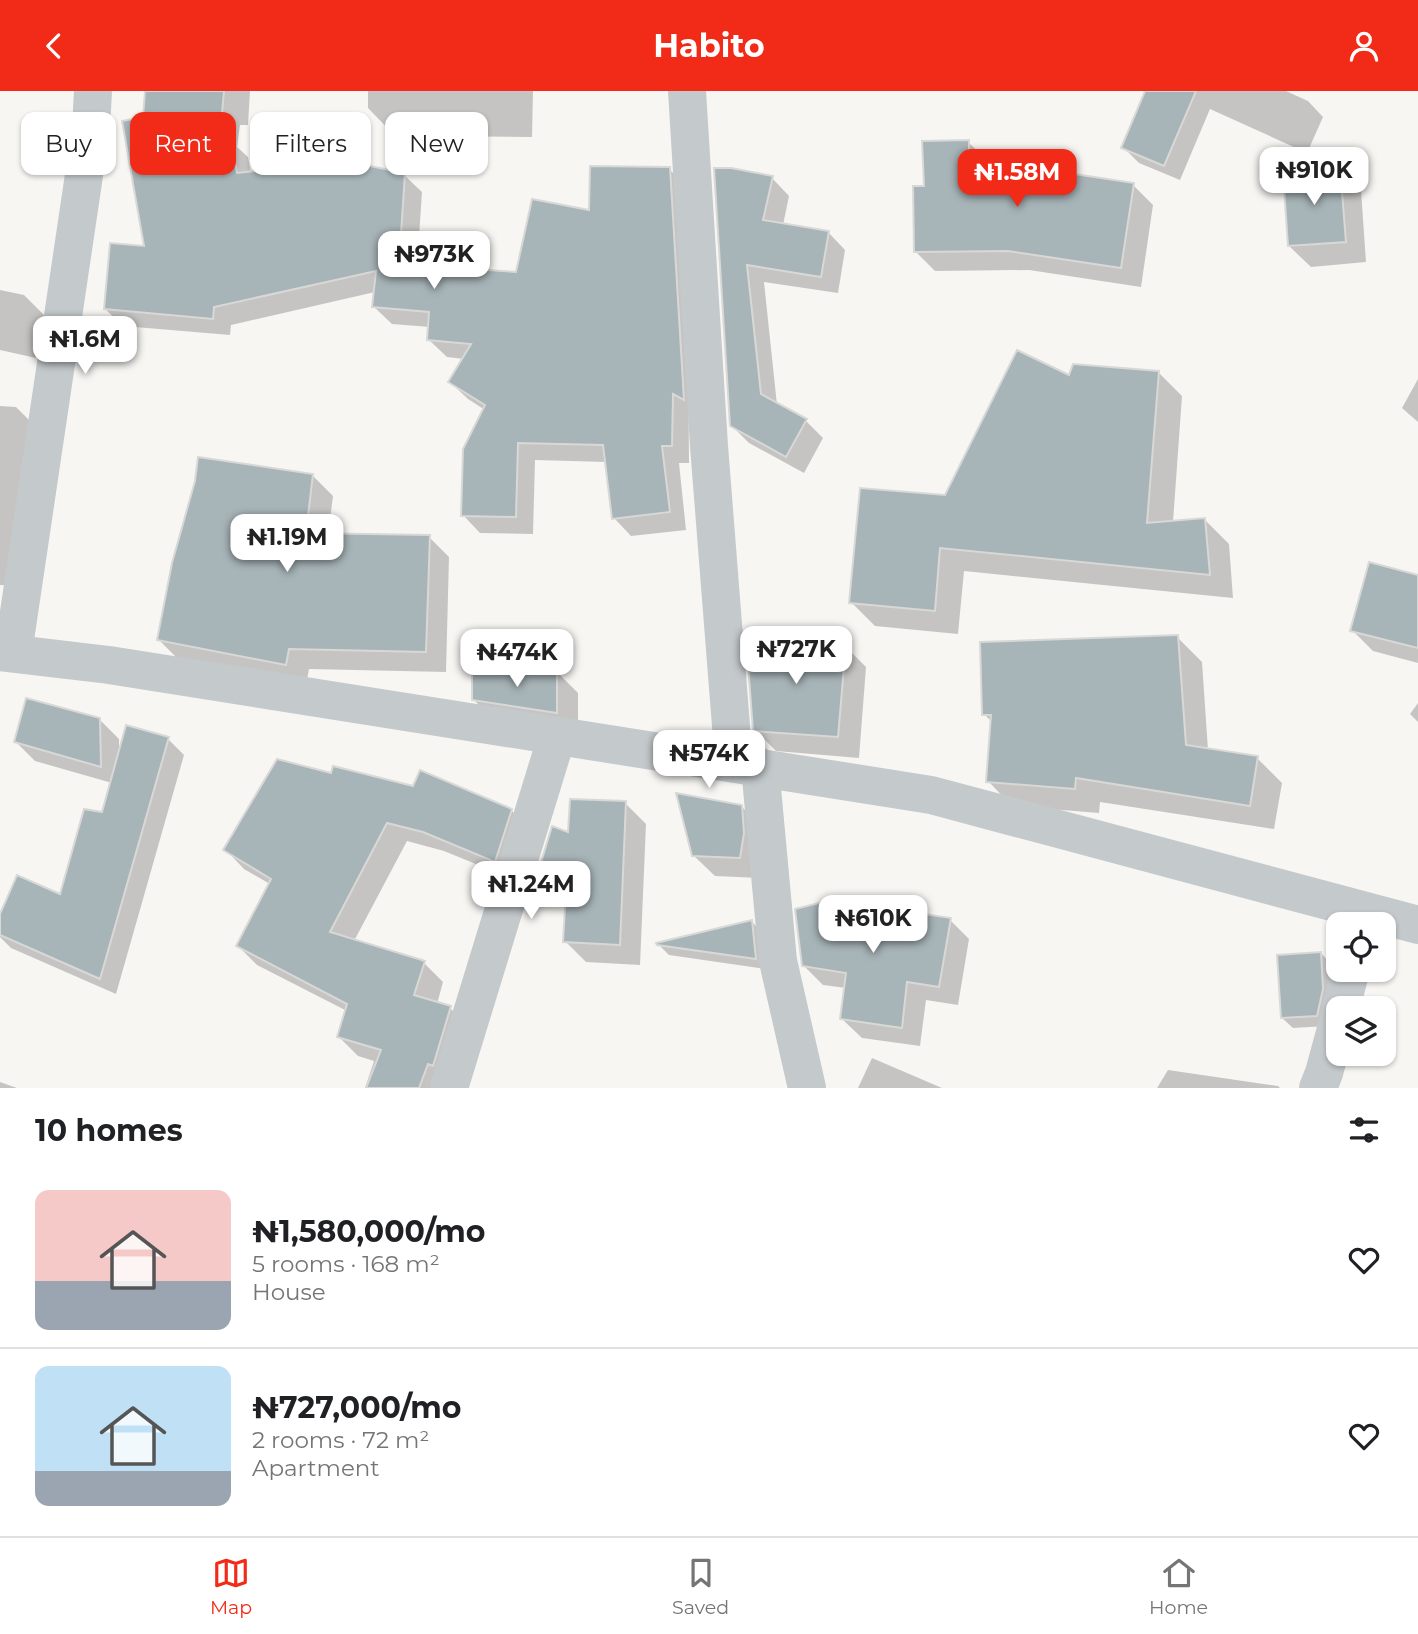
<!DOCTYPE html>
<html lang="en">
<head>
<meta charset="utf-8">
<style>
	:root { --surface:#fff; --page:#f2f2f2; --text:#202124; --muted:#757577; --line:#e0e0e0; --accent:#f22b18 }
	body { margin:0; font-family:Montserrat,sans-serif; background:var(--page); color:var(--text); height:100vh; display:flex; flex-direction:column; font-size:26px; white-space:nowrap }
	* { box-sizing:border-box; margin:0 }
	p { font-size:23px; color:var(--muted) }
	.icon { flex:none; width:38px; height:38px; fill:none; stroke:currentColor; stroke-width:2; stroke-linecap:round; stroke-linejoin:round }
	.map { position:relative; height:997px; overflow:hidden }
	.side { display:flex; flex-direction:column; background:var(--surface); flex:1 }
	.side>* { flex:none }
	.top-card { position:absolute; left:21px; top:21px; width:700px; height:63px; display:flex; gap:14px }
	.buttons { position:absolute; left:1326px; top:821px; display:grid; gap:14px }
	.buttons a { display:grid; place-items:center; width:70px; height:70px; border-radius:14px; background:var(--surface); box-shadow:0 2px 5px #0004; font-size:35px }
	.price { position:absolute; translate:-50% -60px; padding:0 16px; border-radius:14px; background:#fff; color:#222; font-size:23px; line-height:46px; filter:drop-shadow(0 2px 4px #0008) }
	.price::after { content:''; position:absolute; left:50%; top:42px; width:21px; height:16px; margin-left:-10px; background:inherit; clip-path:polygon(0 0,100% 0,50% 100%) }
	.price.current { background:var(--accent); color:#fff }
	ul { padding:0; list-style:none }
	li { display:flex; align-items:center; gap:21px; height:175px; padding:0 35px }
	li+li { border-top:2px solid var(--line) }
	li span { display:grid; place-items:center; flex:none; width:196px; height:140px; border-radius:14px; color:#555 }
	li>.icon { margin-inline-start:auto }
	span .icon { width:84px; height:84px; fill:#fffc; stroke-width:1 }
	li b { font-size:30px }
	h2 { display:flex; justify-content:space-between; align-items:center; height:84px; padding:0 35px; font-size:30px }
	.pill { padding:0 24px; border-radius:14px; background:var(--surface); box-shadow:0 2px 5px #0004; font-size:24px; line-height:63px }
	.pill.current { background:var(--accent); color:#fff }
	header { display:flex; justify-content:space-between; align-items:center; height:91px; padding:0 35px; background:var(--accent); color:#fff; font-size:32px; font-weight:700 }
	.tabs { display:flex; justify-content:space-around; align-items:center; height:98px; border-top:2px solid var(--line); background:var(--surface); font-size:19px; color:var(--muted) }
	.tabs a { display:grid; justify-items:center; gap:4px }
	.tabs .current { color:var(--accent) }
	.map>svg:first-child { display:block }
	.shadow { fill:#0003 }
	.building { fill:#a7b4b8; stroke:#d8d8d6; stroke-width:2 }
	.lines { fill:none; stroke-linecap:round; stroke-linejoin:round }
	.street { stroke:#c4c9cc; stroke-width:38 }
</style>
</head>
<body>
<header><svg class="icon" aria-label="back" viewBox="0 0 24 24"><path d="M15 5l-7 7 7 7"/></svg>Habito<svg class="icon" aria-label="person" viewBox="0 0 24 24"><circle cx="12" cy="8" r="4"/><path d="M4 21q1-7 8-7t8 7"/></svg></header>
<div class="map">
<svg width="1418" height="997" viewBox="0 0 1418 997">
	<rect width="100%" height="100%" fill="#f7f6f3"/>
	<!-- shadow -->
	<path class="shadow" d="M146,0H250L248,34H240L237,56L248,66L251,82L404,84L422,101L417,176L518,183L590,121L669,78L687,96L689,372H679L686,439L631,445L614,427L607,371L535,369L533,443L480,442L463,424L485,319L468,308L450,291L464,268L447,266L429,249L430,236L392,233L374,216L375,201L231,234L230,244L123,235L105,218L146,157L145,28Z
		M368,0H533L532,46L395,45L368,17Z
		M1147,0H1286L1308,10L1323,26L1307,62L1210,18L1180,89L1139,72L1123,56Z
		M968,51L988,70L1133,94L1153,114L1141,196L1029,179L935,180L915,160L926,96Z
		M1340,78L1361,99L1366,171L1311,176L1289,155Z
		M716,79L772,87L789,105L783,134L828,141L845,159L838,202L764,191L777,314L806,330L823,347L804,382L749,352L731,334Z
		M0,199L24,204L45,225L36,267L0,259Z
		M1158,281L1182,305L1173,431L1205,429L1229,453L1233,507L964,480L958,543L875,535L851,511L946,406Z
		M1418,288V331L1402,317Z
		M0,315L16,316L45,345L33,496L0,494Z
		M312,384L333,405L328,444L429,446L449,466L446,581L309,578L306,594L179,569L159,549Z
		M1418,485V572L1373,560L1352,539Z
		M1177,546L1202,571L1208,659L1257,667L1282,692L1274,738L1100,711L1099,722L1012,715L988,690L993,632L984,623Z
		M845,555L866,576L859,667L776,660L755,639Z
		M557,581L578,602V642L495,630L474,609Z
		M1418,612V631L1410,623Z
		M99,628L119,648V664L168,648L184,664L116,903L11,857L0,846V828L61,806L104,723L112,692L35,670L16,651Z
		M332,685L511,719L530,739L515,789L444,760L407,750L354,850L424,872L443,891L437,913L450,917L469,936L445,997H365L374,970L358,965L339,946L347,920L257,874L238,855L270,793L244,778L225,758Z
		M625,712L646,733L640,874L586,871L565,850L567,811L559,808L538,787L570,744Z
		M741,715L762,736L760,787L715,785L693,764Z
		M950,829L969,848L958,914L926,909L920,955L862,947L842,928L846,897L823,894L803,874Z
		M752,831L762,841L766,878L669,864L660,855Z
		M1321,862L1331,873L1333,910L1327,935L1293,937L1282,927Z
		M872,967L942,997H858Z
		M1168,979L1278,995L1280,997H1157Z
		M0,991L17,997H0Z"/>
	<!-- building -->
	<path class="building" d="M145,0H224L220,45L231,47L237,82L345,70L405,82L399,173L516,181L532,108L589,119L590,75L670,76L684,309L673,303L672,355H662L670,421L612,428L603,354L518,352L516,426L461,425L463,358L485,314L448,291L471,253L427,249L429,221L372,216L376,180L214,216L213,228L104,218L110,152L144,155L122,30L143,26Z
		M1145,0H1196L1164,75L1121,57Z
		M969,49V67L1134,92L1121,177L1008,160L914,161L913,95H924L922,50Z
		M1340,76L1346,151L1288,155L1283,81Z
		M714,77H731L773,85L763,129L829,140L821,186L747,174L761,303L807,328L786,366L730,335Z
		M1017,259L1069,284L1073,273L1159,280L1147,432L1205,427L1210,484L940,457L935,520L849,512L860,397L945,404Z
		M198,366L313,383L306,442L430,444L426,561L289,558L286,574L157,549L172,472L195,390Z
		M1369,471L1418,484V557L1350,540Z
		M1178,544L1186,654L1258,665L1250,715L1076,687L1075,698L986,691L991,624H982L980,551Z
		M746,546L846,553L838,646L753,640Z
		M557,579V622L472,609V581Z
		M26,607L100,627L101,676L14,651Z
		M126,634L169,646L100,888L0,844V823L17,784L60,803L84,718L102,721Z
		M277,668L331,682L333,675L413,695L420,679L512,718L495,771L423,741L387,732L330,841L425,870L414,904L451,915L433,975L428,973L419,997H366L381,959L337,946L347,913L236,855L271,788L223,759Z
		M676,702L742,714L744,742L740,767L692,765Z
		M570,708L626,710L620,854L563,851L566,800L536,788L552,735L568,741Z
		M831,809L951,827L939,896L907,891L902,937L840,928L846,882L802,875L795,818Z
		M752,829L756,868L657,854L656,852Z
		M1321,861L1323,898L1317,925L1281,927L1277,864Z"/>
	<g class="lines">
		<!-- street -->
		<path class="street" d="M687,0L709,355L734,673
			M0,561L109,574L931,704L1418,834
			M13,562L91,37L93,0
			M760,676L778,870L807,997
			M1341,917L1351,878
			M449,997L557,645
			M1318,997L1324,982L1339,927"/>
	</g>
</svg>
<div class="buttons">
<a><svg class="icon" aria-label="locate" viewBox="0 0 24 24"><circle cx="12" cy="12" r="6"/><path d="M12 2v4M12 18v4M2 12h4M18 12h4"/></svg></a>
<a><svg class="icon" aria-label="layers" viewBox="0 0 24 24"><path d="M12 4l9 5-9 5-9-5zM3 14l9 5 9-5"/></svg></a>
</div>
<b class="price" style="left:1314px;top:116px">₦910K</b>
<b class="price current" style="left:1017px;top:118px">₦1.58M</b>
<b class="price" style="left:434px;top:200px">₦973K</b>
<b class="price" style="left:85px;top:285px">₦1.6M</b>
<b class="price" style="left:287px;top:483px">₦1.19M</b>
<b class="price" style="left:796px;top:595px">₦727K</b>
<b class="price" style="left:517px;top:598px">₦474K</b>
<b class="price" style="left:709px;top:699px">₦574K</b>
<b class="price" style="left:531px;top:830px">₦1.24M</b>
<b class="price" style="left:873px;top:864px">₦610K</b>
<div class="top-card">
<a class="pill">Buy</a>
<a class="pill current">Rent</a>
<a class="pill">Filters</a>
<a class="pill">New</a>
</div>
</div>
<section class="side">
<h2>10 homes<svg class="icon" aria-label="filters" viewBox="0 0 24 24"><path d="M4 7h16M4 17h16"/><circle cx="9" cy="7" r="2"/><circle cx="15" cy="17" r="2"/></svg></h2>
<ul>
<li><span style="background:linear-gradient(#f6c9c9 65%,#9aa5b1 0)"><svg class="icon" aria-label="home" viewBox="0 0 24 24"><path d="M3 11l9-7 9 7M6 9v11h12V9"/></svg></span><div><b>₦1,580,000/mo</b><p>5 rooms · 168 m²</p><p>House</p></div><svg class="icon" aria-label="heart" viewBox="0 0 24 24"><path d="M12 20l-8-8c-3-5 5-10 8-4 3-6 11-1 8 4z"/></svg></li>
<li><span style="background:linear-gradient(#bfe0f5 75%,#9aa5b1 0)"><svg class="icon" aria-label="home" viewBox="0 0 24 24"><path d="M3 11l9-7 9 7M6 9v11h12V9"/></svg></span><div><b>₦727,000/mo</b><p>2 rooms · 72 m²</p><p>Apartment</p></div><svg class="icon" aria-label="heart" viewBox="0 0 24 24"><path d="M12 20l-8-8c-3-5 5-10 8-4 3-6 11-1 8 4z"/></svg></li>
</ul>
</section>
<nav class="tabs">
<a class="current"><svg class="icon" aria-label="map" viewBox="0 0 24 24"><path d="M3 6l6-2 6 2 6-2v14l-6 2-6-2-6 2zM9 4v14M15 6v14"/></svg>Map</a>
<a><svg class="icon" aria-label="saved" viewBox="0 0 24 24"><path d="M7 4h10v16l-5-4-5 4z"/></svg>Saved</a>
<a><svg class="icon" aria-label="home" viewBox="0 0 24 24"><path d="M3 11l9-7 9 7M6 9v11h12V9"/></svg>Home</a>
</nav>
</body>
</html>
